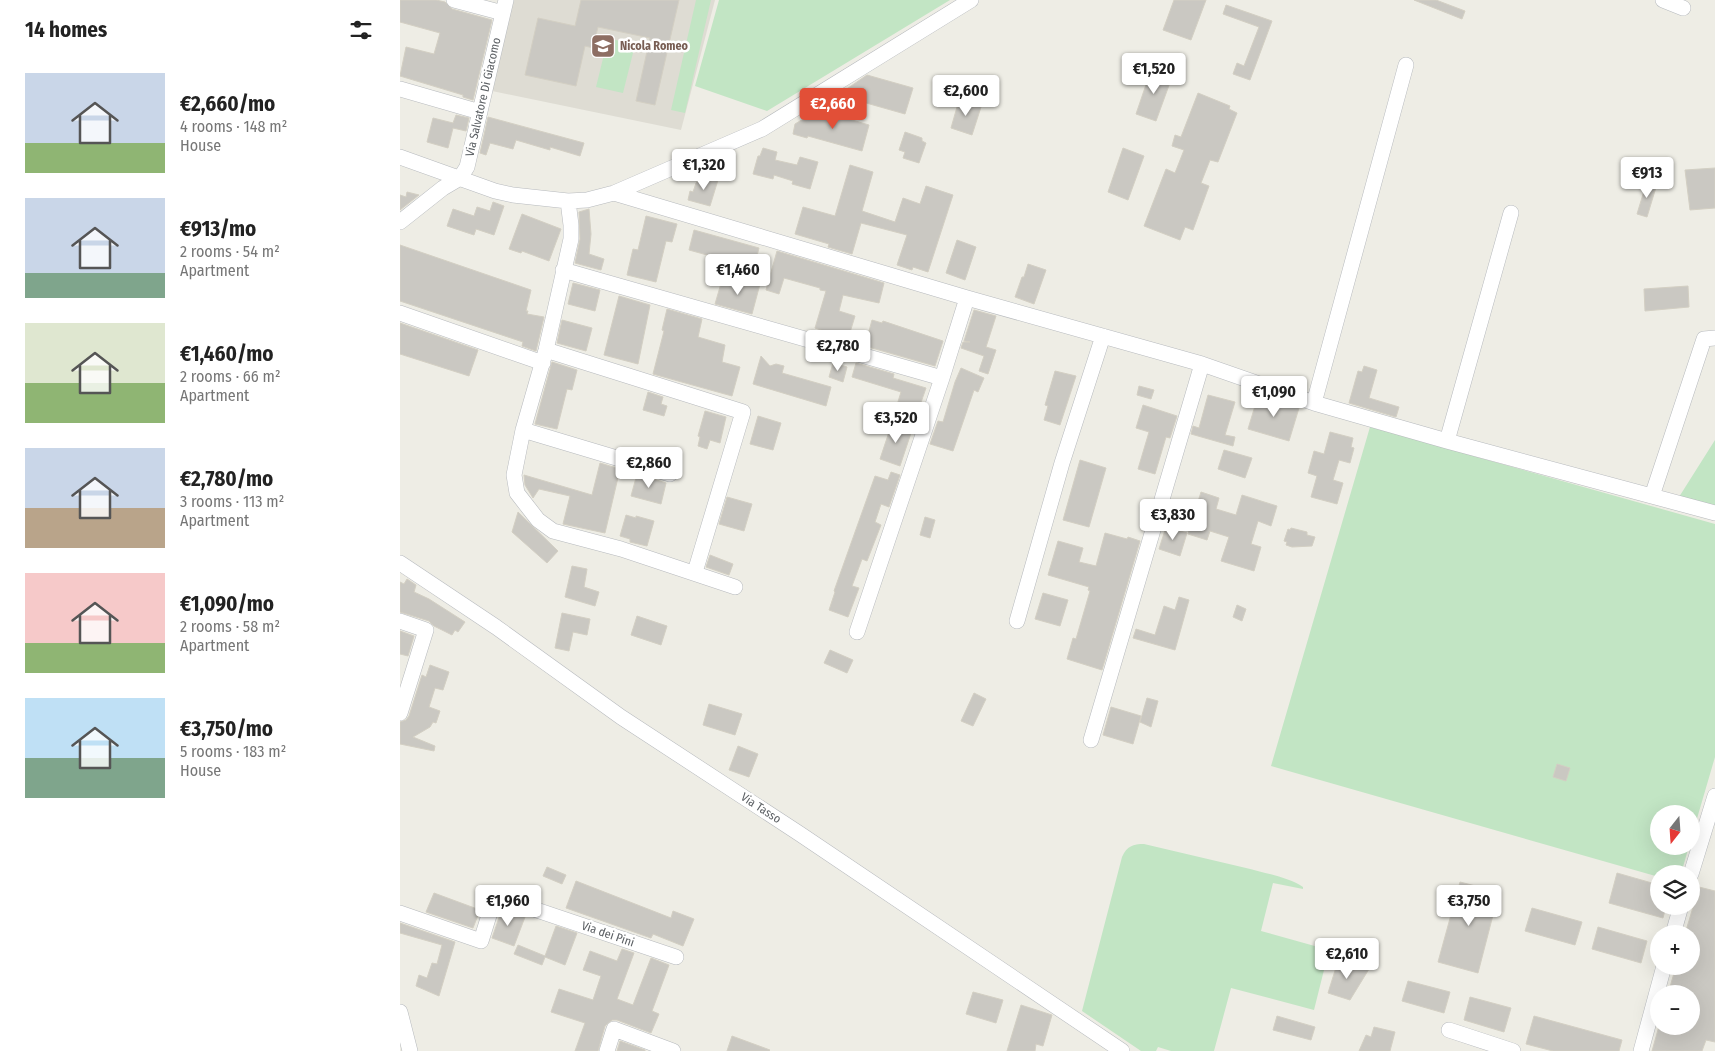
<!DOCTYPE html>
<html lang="en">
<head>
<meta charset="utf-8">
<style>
	:root { --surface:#fff; --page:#f2f2f2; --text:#222; --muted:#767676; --accent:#e24f37 }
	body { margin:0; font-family:"Fira Sans Condensed",sans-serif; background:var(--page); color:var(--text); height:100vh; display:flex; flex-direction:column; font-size:19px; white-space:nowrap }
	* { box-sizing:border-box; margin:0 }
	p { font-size:16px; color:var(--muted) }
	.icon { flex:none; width:28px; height:28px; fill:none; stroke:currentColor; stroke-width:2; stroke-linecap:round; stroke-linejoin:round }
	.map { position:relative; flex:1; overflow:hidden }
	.side { display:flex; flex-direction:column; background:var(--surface); width:400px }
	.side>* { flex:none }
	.needle { width:32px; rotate:197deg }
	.tools { position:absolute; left:1250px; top:805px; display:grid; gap:10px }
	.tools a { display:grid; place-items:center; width:50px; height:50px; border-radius:50%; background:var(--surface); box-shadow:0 5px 20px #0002; font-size:25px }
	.price { position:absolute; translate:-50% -42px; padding:0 11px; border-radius:5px; background:#fff; color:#222; font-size:16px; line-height:32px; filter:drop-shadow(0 1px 2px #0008) }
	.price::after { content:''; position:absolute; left:50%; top:30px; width:15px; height:11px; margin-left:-8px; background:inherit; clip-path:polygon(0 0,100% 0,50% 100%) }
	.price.active { background:var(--accent); color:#fff }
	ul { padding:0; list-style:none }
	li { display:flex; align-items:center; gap:15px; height:125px; padding:0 25px }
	li span { display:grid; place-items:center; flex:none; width:140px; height:100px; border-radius:0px; color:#555 }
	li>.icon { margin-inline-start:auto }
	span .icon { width:60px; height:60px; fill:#fffc; stroke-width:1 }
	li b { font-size:21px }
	h2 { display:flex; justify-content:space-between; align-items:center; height:60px; padding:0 25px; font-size:21px }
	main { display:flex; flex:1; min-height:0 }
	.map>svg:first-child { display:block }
	.education { fill:#dedcd3 }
	.green { fill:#c2e5c4 }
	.building { fill:#cac8c2; stroke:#d3cfc3 }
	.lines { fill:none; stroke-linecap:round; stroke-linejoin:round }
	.minor-casing { stroke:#b7babe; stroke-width:16 }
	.minor { stroke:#fff; stroke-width:15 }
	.labels { text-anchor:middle; stroke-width:5; stroke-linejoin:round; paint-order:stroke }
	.education-label { font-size:12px; font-weight:bold; fill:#785e54; stroke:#fff; text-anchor:start }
	.street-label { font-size:12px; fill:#5c6064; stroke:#fff }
</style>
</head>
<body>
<main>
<section class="side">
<h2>14 homes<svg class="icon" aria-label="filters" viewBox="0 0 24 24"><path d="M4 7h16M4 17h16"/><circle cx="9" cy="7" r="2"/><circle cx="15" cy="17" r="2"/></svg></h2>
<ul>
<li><span style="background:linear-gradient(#c9d6e8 70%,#8fb573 0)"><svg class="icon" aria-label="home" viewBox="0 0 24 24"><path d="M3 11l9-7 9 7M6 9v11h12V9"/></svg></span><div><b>€2,660/mo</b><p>4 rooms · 148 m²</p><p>House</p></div></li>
<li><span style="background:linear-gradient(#c9d6e8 75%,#7fa58c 0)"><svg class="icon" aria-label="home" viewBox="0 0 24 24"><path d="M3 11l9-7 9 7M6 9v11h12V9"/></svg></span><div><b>€913/mo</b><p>2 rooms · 54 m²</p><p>Apartment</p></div></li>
<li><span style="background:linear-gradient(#dfe7d0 60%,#8fb573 0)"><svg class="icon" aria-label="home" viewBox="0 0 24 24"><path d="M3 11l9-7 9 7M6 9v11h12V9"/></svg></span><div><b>€1,460/mo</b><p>2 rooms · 66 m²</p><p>Apartment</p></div></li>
<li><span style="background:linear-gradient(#c9d6e8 60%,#b9a48a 0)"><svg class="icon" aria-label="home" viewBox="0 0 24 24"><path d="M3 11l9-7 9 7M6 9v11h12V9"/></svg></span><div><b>€2,780/mo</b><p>3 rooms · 113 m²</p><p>Apartment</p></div></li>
<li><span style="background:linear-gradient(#f6c9c9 70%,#8fb573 0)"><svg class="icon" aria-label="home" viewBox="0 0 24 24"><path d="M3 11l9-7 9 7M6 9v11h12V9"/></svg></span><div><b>€1,090/mo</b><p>2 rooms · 58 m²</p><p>Apartment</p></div></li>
<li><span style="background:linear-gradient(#bfe0f5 60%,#7fa58c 0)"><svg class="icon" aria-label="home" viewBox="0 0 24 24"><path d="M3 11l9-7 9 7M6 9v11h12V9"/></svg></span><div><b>€3,750/mo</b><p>5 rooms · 183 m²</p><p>House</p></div></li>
</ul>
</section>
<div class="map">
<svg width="1315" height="1051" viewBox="0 0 1315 1051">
	<rect width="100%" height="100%" fill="#eeede5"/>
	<!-- education -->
	<path class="education" d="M112,0H315L281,130L92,91Z"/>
	<!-- green -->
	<path class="green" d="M296,0H311L285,113L271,110Z
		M319,0H550L367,111L295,86Z
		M208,38L235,45L223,93L196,87Z
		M970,427L1315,524V757L1291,839V814H1259V846H1289L1281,874H1259V877L871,766Z
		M1315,440V506L1279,497Z
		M744,844C778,852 812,860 846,868C864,873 888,877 903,887V889L873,883L861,931L929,950L914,1010L831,988L814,1051H771L758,1047L756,1051H741L682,1011L722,857C727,846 733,844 744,844Z"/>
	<!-- building -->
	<path class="building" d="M0,0H36L45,2L52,9L92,20L73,100L63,97V95L0,76L6,47L34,54L40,33L0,22Z
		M181,0H279L255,105L236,101L250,38L198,27L193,48L185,46L176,86L125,75L138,18L175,26Z
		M774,0H806L791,40L763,30Z
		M1014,0H1036L1065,11L1062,19Z
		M826,5L872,21L850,80L833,74L837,63L844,66L859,27L823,14Z
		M751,70L772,77L756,121L736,114Z
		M467,75L513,88L505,114L438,95Z
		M798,93L830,106L829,109L837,113L818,162L810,160L801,183L809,186L793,230L785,227L780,240L744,226L766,169L775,173L784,150L772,146L775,135L781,137Z
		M559,100L581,107L572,135L551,128Z
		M418,110L469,125L462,151L408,136L407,138L393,134L395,124Z
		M56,115L69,118L66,131L53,128L48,148L27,142L33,118L53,123Z
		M88,117L184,143L180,156L150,147V150L116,140L113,149L90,143L86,155L80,153Z
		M505,132L522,138V141L526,143L519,163L503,158L505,152L499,150Z
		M363,148L377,152L375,160L397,165L400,157L418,162L410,189L392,184L393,181L374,175L373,179L353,174L358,156H360Z
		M723,148L744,156L728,200L708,192Z
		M450,165L473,172L462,211L495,222L503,198L520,204L526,186L553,195L528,272L513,267L512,270L497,265L507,235L461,223L452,254L428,247L429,244L395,234L403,207L435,216Z
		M1315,168V208L1290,210L1285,170Z
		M302,176L318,180L310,206L288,200L290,191L293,192L296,183L301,180Z
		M1247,181L1257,184L1247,217L1237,214Z
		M7,192L19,195L0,210V195L6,197Z
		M93,202L104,206L94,235L76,229L74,235L47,226L53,209L74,216L77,207L90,211Z
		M189,209L191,234L189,254L204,259L201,270L175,263L180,239L179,212Z
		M122,214L161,229L149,261L122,251L121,253L109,249Z
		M246,216L277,224L272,242L266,241L256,282L227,275L233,249L238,250Z
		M294,230L359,248L354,268L289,250Z
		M557,240L576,247L565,280L546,273Z
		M0,245L131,290L126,311H128L127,314L144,317L136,351L122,346L123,342L0,301Z
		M377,251L484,283L479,303L443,295L439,311L455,316L448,339L415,328L426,291L420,290V288L384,278L379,294L366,290Z
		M628,264L646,270L634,304L615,297L622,277H624Z
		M322,280L346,286L348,280L360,284L352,314L315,304Z
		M173,283L200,290L195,311L168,304Z
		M1288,286L1289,307L1245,311L1244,289Z
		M219,296L250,305L238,364L204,355Z
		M267,309L302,319L298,337L325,345L322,362L340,367L332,396L253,374L264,331L262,330Z
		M574,310L596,316L586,347L596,350L588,374L579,371L584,356L561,348L563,342H570L564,341Z
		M162,320L192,328L186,351L157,343Z
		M472,320L482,323L483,321L543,341L535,366L465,346Z
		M0,323L78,350L69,376L0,354Z
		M361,356L370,366L376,364L384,366L382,373L431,387L426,406L353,384Z
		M152,362L177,370L172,390L167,389L157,429L135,424Z
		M433,363L447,367L443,382L429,377Z
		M456,363L494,374L493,378L526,388L518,411L497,405L501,392L452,377Z
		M964,366L977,370L969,398L999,407L996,417L949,403L958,371L962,372Z
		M561,368L584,378L578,392L574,390L553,451L530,444L538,421L543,422L555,382Z
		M655,371L676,376L660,425L644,420L648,406L645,405Z
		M739,386L754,390L751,399L737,395Z
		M248,392L263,397L261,404L267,406L264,416L243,410Z
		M808,395L835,402L825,435L835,437L833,446L791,434L793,426L799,428Z
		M858,396L899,408L889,441L848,429Z
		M743,405L777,416L770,438L766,437L755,474L738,469L749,432L736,428Z
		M305,411L326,417L320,443L310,440L307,449L298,446L300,437L298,436Z
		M358,416L381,423L373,450L350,444Z
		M492,423L512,430L500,466L480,459Z
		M930,432L953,438L951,447L954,448L950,463L939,460L933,480L943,483L937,504L911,497L917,476L908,473L914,451L924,454Z
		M824,450L852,458L845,478L818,469Z
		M680,460L706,468L689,527L663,520Z
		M200,463L220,469L205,533L163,524L170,496L139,489L133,498L125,485L124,475L192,495Z
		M491,472L500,475L489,507L481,504L475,522L481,525L467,561L462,559L452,586L459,588L448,617L429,610L435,592L434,591L475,476L488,480Z
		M237,474L266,483L261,504L231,496Z
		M801,492L819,498L816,509L836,515L842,495L877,506L871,526L858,521L851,544L861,547L854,571L821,561L829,537L810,531L807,540L788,534Z
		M327,497L352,504L344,531L319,524Z
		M118,512L158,551L147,563L112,532Z
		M226,515L236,518V516L254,521L247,546L230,542V539L220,536Z
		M525,517L535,520L530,538L520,535Z
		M766,527L787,533L780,556L759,549Z
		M891,528L907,532V535L915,537L912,546L892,547L886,545L887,542L884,541L888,529L890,530Z
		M705,533L727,539L728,537L740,541L702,670L667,659L673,638L676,639L690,591L688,590L689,587L648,575L658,541L683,548L679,562L696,566Z
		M310,555L333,564L329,575L306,567Z
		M172,566L187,569L184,587L199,592L195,606L165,597Z
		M7,579L16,585L14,592L29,599L65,622L58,632L55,630L52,635L34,626L29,621L0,612V582L4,584Z
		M643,593L668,600L660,626L635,619Z
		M779,597L789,600L775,650L733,638L736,629L755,635L764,606L775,610Z
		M837,605L846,609L842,621L833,617Z
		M162,613L190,619L187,635L173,632L169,651L155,648Z
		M237,616L267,626L261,645L231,635Z
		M0,631L14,636L8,656L0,654Z
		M430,650L453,660L447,673L424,663Z
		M30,665L49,672L43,690L35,688L29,707L40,711L36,723L33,722L30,727L13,737L35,746L34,751L0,744V722L6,720L9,716L22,675L26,677Z
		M574,693L586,699L573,726L561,721Z
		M747,698L758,701L751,727L740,722Z
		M309,704L342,714L335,735L303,725Z
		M711,707L741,716L733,744L703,735Z
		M338,746L358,754L349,777L329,770Z
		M1157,764L1170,768L1166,781L1153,777Z
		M147,867L166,875L162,884L143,876Z
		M1217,873L1259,885V906H1266L1263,918L1209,903Z
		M176,881L271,918L273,911L294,919L283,946L253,934L251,938L166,908Z
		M1060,882L1099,892L1078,973L1038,962Z
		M1299,887L1315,891V1042L1306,1040L1302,1051H1252L1259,1026H1291V994H1268L1276,966H1291V934H1285Z
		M34,893L80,910L73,928L26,912Z
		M1132,908L1182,922L1175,945L1125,931Z
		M102,909L125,917L114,946L92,938Z
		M0,923L55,942L39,996L16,986L19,975L27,978L32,963L37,964L42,945L0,933Z
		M156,926L177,933L165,965L145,957L142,965L114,954L118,945L145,956Z
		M1198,927L1247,941L1241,963L1192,949Z
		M222,949L234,953L217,999L233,1005L251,958L269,965L252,1011L259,1014L251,1033L217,1020H212L205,1026L198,1051H175L185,1023L151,1012L159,989L193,1000L201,976L183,970L190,951L217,961Z
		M938,961L969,969L950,1000L928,993Z
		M1008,981L1050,992L1044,1013L1002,1001Z
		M573,992L603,1000L596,1023L566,1014Z
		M1070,997L1111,1008L1104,1032L1064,1020Z
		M621,1005L652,1015L643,1046L636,1044L635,1051H607Z
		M877,1016L915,1027L911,1040L873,1030Z
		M1134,1016L1222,1040L1219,1051H1153L1126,1044Z
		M974,1027L995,1032L990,1051H959L966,1035L971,1037Z
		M332,1036L370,1050L369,1051H327Z
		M220,1041L245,1050V1051H217Z"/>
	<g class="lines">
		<defs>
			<path id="minor" d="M54,0L103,13
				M1263,0L1283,8
				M0,89L80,112
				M0,157L95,191L113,195L168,201L187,200L214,193L362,129L571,0
				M214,193L567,298L802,364L914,403L1047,441L1315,513
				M168,201L171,225V239L146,350L123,430L114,475L117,493L138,520L153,531L221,549L335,587
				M0,222L43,188L60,178L67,167L106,0
				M163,270L542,378
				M0,313L143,363
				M146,350L343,412L295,572
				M914,403L1006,65
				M123,430L270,474
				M1047,441L1111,213
				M1252,496L1304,339L1315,338
				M0,563L96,627L221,717L400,834L722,1051
				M0,621L26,630L0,713
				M617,621L662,463L703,336
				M457,632L542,378L567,298
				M691,740L802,364
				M1291,874L1315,796
				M0,913L81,941L95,896L276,957
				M1273,934L1281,906
				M0,1012L10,1051
				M1049,1030L1113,1051
				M207,1051L214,1029L273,1051
				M1241,1051L1264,966"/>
		</defs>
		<!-- minor casing -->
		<use href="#minor" class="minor-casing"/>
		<!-- minor -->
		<use href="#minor" class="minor"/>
	</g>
	<!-- icons -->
	<defs>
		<symbol id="school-square" viewBox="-11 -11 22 22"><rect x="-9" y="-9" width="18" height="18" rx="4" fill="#8d6e63" stroke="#fff"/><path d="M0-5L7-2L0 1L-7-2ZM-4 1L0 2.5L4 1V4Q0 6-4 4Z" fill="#fff"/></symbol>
	</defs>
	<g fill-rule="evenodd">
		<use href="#school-square" x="189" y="32" width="28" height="28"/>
	</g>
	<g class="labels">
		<!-- education labels -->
		<g class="education-label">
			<text x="220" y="50">Nicola Romeo</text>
		</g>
		<!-- street labels -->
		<g class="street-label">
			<text transform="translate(83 97) rotate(-77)" y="4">Via Salvatore Di Giacomo</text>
			<text transform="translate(361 808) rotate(33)" y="4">Via Tasso</text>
			<text transform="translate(208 934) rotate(19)" y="4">Via dei Pini</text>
		</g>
	</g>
</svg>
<div class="tools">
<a><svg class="needle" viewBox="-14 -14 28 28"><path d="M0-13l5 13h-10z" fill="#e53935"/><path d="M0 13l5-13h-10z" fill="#767676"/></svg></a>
<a><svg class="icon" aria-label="layers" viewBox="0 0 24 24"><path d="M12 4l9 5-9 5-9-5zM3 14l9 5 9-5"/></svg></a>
<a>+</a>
<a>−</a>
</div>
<b class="price" style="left:754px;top:95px">€1,520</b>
<b class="price" style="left:566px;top:117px">€2,600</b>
<b class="price active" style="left:433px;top:130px">€2,660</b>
<b class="price" style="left:304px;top:191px">€1,320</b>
<b class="price" style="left:1247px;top:199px">€913</b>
<b class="price" style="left:338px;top:296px">€1,460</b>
<b class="price" style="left:438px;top:372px">€2,780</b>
<b class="price" style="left:874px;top:418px">€1,090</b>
<b class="price" style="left:496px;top:444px">€3,520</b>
<b class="price" style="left:249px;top:489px">€2,860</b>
<b class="price" style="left:773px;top:541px">€3,830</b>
<b class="price" style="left:108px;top:927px">€1,960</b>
<b class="price" style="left:1069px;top:927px">€3,750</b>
<b class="price" style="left:947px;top:980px">€2,610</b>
</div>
</main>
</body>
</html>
